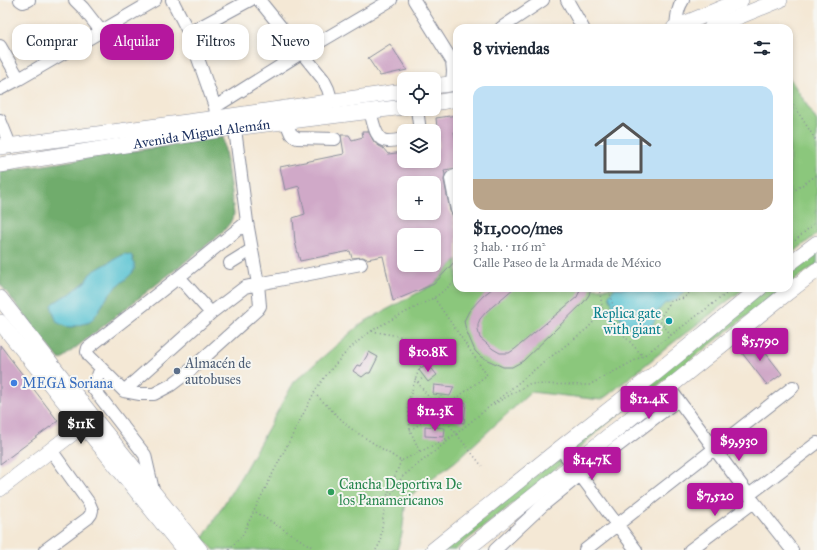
<!DOCTYPE html>
<html lang="es">
<head>
<meta charset="utf-8">
<style>
	:root { --surface:#fff; --page:#f6f6f7; --text:#1f2937; --muted:#747a83; --accent:#b5179e }
	body { margin:0; font-family:"IM FELL Great Primer",serif; background:var(--page); color:var(--text); height:100vh; display:flex; flex-direction:column; font-size:15px; white-space:nowrap }
	* { box-sizing:border-box; margin:0 }
	p { font-size:13px; color:var(--muted) }
	.icon { flex:none; width:22px; height:22px; fill:none; stroke:currentColor; stroke-width:2; stroke-linecap:round; stroke-linejoin:round }
	.map { position:relative; flex:1; overflow:hidden }
	.side { position:absolute; left:453px; top:24px; width:340px; height:268px; display:flex; flex-direction:column; background:var(--surface); border-radius:12px; box-shadow:0 2px 6px #0003 }
	.side>* { flex:none }
	.top-card { position:absolute; left:12px; top:24px; width:380px; height:36px; display:flex; gap:8px }
	.tools { position:absolute; left:397px; top:72px; display:grid; gap:8px }
	.tools a { display:grid; place-items:center; width:44px; height:44px; border-radius:8px; background:var(--surface); box-shadow:0 2px 6px #0003; font-size:20px }
	.price { position:absolute; translate:-50% -34px; padding:0 9px; border-radius:4px; background:var(--accent); color:#fff; font-size:13px; line-height:26px; filter:drop-shadow(0 1px 2px #0008) }
	.price::after { content:''; position:absolute; left:50%; top:24px; width:12px; height:9px; margin-left:-6px; background:inherit; clip-path:polygon(0 0,100% 0,50% 100%) }
	.price.selected { background:#222; color:#fff }
	ul { padding:0; list-style:none }
	li { display:grid; align-content:center; gap:8px; height:212px; padding:0 20px }
	li span { display:grid; place-items:center; height:124px; border-radius:12px; color:#555 }
	li>.icon { margin-inline-start:auto }
	span .icon { width:72px; height:72px; fill:#fffc; stroke-width:1 }
	li b { font-size:17px }
	h2 { display:flex; justify-content:space-between; align-items:center; height:48px; padding:0 20px; font-size:17px }
	.tag { padding:0 14px; border-radius:12px; background:var(--surface); box-shadow:0 2px 6px #0003; font-size:14px; line-height:36px }
	.tag.selected { background:var(--accent); color:#fff }
	.map>svg:first-child { display:block }
	.green { fill:#8bc77c; stroke:#537b6d }
	.forest { fill:#70ac6c; stroke:#466e65; fill-rule:evenodd }
	.water { fill:#58c3d2; stroke:#3a7998 }
	.building { fill:#d0a9c8; fill-rule:evenodd }
	.lines { fill:none; stroke-linecap:round; stroke-linejoin:round }
	.minor-casing { stroke:#888c9a; stroke-width:14 }
	.major-casing { stroke:#888c9a; stroke-width:16 }
	.path { stroke:#888c9a; stroke-width:1.5; stroke-dasharray:1 3; stroke-linecap:butt }
	.minor { stroke:#fff; stroke-width:12 }
	.major { stroke:#fff; stroke-width:15 }
	.culture-dot { fill:#0f9aa8; stroke:#f6f6f2; stroke-width:1.5 }
	.service-dot { fill:#5c6f8a; stroke:#f6f6f2; stroke-width:1.5 }
	.shop-dot { fill:#3f7fe0; stroke:#f6f6f2; stroke-width:1.5 }
	.leisure-dot { fill:#2e9e5b; stroke:#f6f6f2; stroke-width:1.5 }
	.labels { text-anchor:middle; stroke-width:4; stroke-linejoin:round; paint-order:stroke }
	.street-label { font-size:14px; fill:#1b2f5e; stroke:#f6f6f2 }
	.culture-label { font-size:14px; fill:#0d838f; stroke:#f6f6f2; text-anchor:end }
	.service-label { font-size:14px; fill:#4e5e75; stroke:#f6f6f2; text-anchor:start }
	.shop-label { font-size:14px; fill:#366cbe; stroke:#f6f6f2; text-anchor:start }
	.leisure-label { font-size:14px; fill:#27864d; stroke:#f6f6f2; text-anchor:start }
</style>
</head>
<body>
<div class="map">
<svg width="817" height="550" viewBox="0 0 817 550">
	<rect width="100%" height="100%" fill="#f6f6f2"/>
	<filter id="ink" filterUnits="userSpaceOnUse"><feTurbulence type="fractalNoise" baseFrequency=".025" numOctaves="2"/><feDisplacementMap in="SourceGraphic" scale="8" xChannelSelector="R" yChannelSelector="G"/><feConvolveMatrix kernelMatrix="1 2 1 2 8 2 1 2 1" color-interpolation-filters="sRGB"/></filter>
	<filter id="wash" filterUnits="userSpaceOnUse"><feTurbulence type="fractalNoise" baseFrequency=".012" numOctaves="4" result="noise"/><feDisplacementMap in="SourceGraphic" scale="16" xChannelSelector="R" yChannelSelector="G"/><feGaussianBlur stdDeviation="0.9" result="paint"/><feColorMatrix in="noise" values="0 0 0 0 0 0 0 0 0 0 0 0 0 0 0 0 0 1.4 0 .05"/><feComposite in="paint" operator="in"/></filter>
	<g filter="url(#wash)">
		<rect width="100%" height="100%" fill="#f4e8d5"/>
		<!-- green -->
		<path class="green" d="M789,77L817,121V234L789,256Z
			M817,247V264L789,284V268Z
			M457,259V288H745L674,342L608,395L601,400L531,392L456,461L406,499L402,534L397,550H214L203,538L243,473L294,382L362,323L434,284Z
			M764,288H783L648,393L602,427L575,452L570,446Z
			M557,458L563,463L455,550H443Z"/>
		<!-- forest -->
		<path class="forest" d="M223,137L234,214L230,223L222,233L60,360L0,284V172ZM121,255L133,257L134,266L133,272L114,289L106,299L103,304L90,322L71,327L54,303L63,297L70,294L85,282L90,274Z"/>
		<!-- water -->
		<path class="water" d="M124,254L131,255C133,259 135,265 134,270C132,275 118,285 114,289C104,299 99,313 90,322L71,327L64,326L57,322L52,309V305L54,303L63,297L70,294L85,282L90,274L94,271Z
			M615,288H686V289L677,299L664,304L659,310L653,324L646,328L626,325L614,310L609,295Z"/>
		<g id="blocks">
			<!-- building -->
			<path class="building" d="M390,44L407,70L380,76L368,58Z
				M457,115V131L454,132L457,148V168L444,170L445,175L444,180L450,211L453,216L457,237V259L434,284L393,301L383,256L367,259L363,257L352,258L350,251L300,261L295,242L293,218L305,214L299,186L285,190L280,167L344,154L341,135H349L352,140L363,137L362,131H368L374,142L379,146L383,148L388,154L404,152V161H434V148L439,147L436,118ZM404,183H434V213H404ZM404,235H434V265H404Z
				M493,288H514L486,312L480,319L478,324V330L480,338L493,349L500,353H509L515,349L577,297L581,288H591L589,295L584,302L523,361L512,367H503L481,357L475,351L466,330L464,321L469,311L484,295Z
				M754,338L782,374L767,385L739,349Z
				M0,345L58,421L0,464Z
				M369,352L378,357L370,373H367L362,377L353,371L357,365L361,366Z
				M427,363L437,375L428,382L419,370Z
				M434,385L454,387L450,396L433,394Z
				M415,399L424,400L422,420H413Z
				M456,402H466L464,423L455,421Z
				M439,405L442,407L445,411L442,415L438,418L434,415L431,410L436,406Z
				M425,426L445,428L444,437L425,436Z"/>
		</g>
	</g>
	<g filter="url(#ink)">
		<use href="#blocks" fill-opacity="0" stroke="#888c9a" stroke-width="1"/>
		<g class="lines">
			<defs>
				<path id="minor" d="M20,0L23,2L29,0
					M75,0L83,8L101,31
					M172,0L189,33L200,64L215,107L216,114
					M259,0L323,79L328,89L332,102
					M414,0L452,61L453,71L452,84
					M567,0L583,28
					M676,27C677,17 677,9 683,0
					M501,28L543,0
					M189,33L250,0
					M0,46L19,79
					M0,89L19,79L155,0
					M215,107L301,53L391,0
					M417,109L420,131
					M370,111C373,120 375,141 387,141C393,141 399,140 404,139
					M0,120L10,145
					M286,122L291,134L297,138L335,139
					M457,175L452,177L451,179L457,210
					M247,222L258,284L260,306L258,309L187,373L171,385L154,394H140L124,391L211,313L245,287L258,284L361,264
					M230,263L251,250
					M179,277L211,313
					M101,368L93,388L145,455L153,490
					M124,391L89,356L87,352L88,348L179,277L247,222L235,129
					M673,393L754,502L792,550
					M560,448L636,550
					M749,495L817,443
					M45,550L88,518L91,514L92,510L89,503L51,450
					M495,550L543,505L580,475L678,400
					M585,550L793,387
					M690,550L754,502"/>
				<g id="major">
					<path d="M674,28L741,0"/>
					<path d="M711,28L780,0"/>
					<path d="M434,86L457,83"/>
					<path d="M434,103L457,99"/>
					<path d="M0,147L217,118L404,91"/>
					<path id="s1" d="M0,165L219,130L404,107"/>
					<path d="M789,264L817,243"/>
					<path d="M0,298L93,417L200,550"/>
					<path d="M0,322L184,550"/>
					<path d="M0,489L90,420"/>
					<path d="M433,550L560,448L657,372L760,288"/>
					<path d="M466,550L777,301L817,270"/>
				</g>
			</defs>
			<!-- minor casing -->
			<use href="#minor" class="minor-casing"/>
			<!-- major casing -->
			<use href="#major" class="major-casing"/>
			<!-- path -->
			<path class="path" d="M789,98L817,142
				M789,111L794,107
				M789,194L817,175
				M789,246L817,221
				M599,288L603,311L607,317L643,356
				M611,288L609,289L614,310L623,326C640,330 646,332 662,324
				M434,298L487,375L450,403
				M372,331L403,337L428,355L419,369L408,402L410,430L420,452
				M671,335L660,321L663,313L671,301L684,298L690,292L689,288
				M415,379L431,400
				M418,382L424,377
				M314,392C330,369 349,346 373,330C391,319 411,310 430,300C439,295 448,287 457,280
				M426 411a13 13 0 1 1 26 0a13 13 0 1 1-26 0Z
				M494,404L529,384L589,385L643,356L734,288
				M447,422L482,466
				M410,430L428,419
				M456,434L534,370L588,328L603,311
				M386,499L401,461
				M229,550L243,534L254,511
				M312,550V547L254,511L274,471L314,393L350,428L401,461L456,434
				M376,550L380,543L385,503L403,476L453,437"/>
			<!-- minor -->
			<use href="#minor" class="minor"/>
			<!-- major -->
			<use href="#major" class="major"/>
		</g>
	</g>
	<!-- markers -->
	<circle class="culture-dot" cx="669" cy="321" r="4"/>
	<circle class="service-dot" cx="177" cy="371" r="4"/>
	<circle class="shop-dot" cx="14" cy="383" r="4"/>
	<circle class="leisure-dot" cx="331" cy="492" r="4"/>
	<g class="labels">
		<!-- street labels -->
		<g class="street-label">
			<text dy="5" stroke="none"><textPath href="#s1" startOffset="204">Avenida Miguel Alemán</textPath></text>
		</g>
		<!-- culture labels -->
		<g class="culture-label">
			<text x="661" y="318">Replica gate<tspan x="661" dy="16">with giant</tspan></text>
		</g>
		<!-- service labels -->
		<g class="service-label">
			<text x="185" y="368">Almacén de<tspan x="185" dy="16">autobuses</tspan></text>
		</g>
		<!-- shop labels -->
		<g class="shop-label">
			<text x="22" y="388">MEGA Soriana</text>
		</g>
		<!-- leisure labels -->
		<g class="leisure-label">
			<text x="339" y="489">Cancha Deportiva De<tspan x="339" dy="16">los Panamericanos</tspan></text>
		</g>
	</g>
</svg>
<div class="tools">
<a><svg class="icon" aria-label="locate" viewBox="0 0 24 24"><circle cx="12" cy="12" r="6"/><path d="M12 2v4M12 18v4M2 12h4M18 12h4"/></svg></a>
<a><svg class="icon" aria-label="layers" viewBox="0 0 24 24"><path d="M12 4l9 5-9 5-9-5zM3 14l9 5 9-5"/></svg></a>
<a>+</a>
<a>−</a>
</div>
<b class="price" style="left:760px;top:362px">$5,790</b>
<b class="price" style="left:428px;top:373px">$10.8K</b>
<b class="price" style="left:649px;top:420px">$12.4K</b>
<b class="price" style="left:435px;top:432px">$12.3K</b>
<b class="price selected" style="left:81px;top:445px">$11K</b>
<b class="price" style="left:739px;top:462px">$9,930</b>
<b class="price" style="left:592px;top:481px">$14.7K</b>
<b class="price" style="left:715px;top:517px">$7,520</b>
<div class="top-card">
<a class="tag">Comprar</a>
<a class="tag selected">Alquilar</a>
<a class="tag">Filtros</a>
<a class="tag">Nuevo</a>
</div>
<section class="side">
<h2>8 viviendas<svg class="icon" aria-label="filters" viewBox="0 0 24 24"><path d="M4 7h16M4 17h16"/><circle cx="9" cy="7" r="2"/><circle cx="15" cy="17" r="2"/></svg></h2>
<ul>
<li><span style="background:linear-gradient(#bfe0f5 75%,#b9a48a 0)"><svg class="icon" aria-label="home" viewBox="0 0 24 24"><path d="M3 11l9-7 9 7M6 9v11h12V9"/></svg></span><div><b>$11,000/mes</b><p>3 hab. · 116 m²</p><p>Calle Paseo de la Armada de México</p></div></li>
</ul>
</section>
</div>
</body>
</html>
